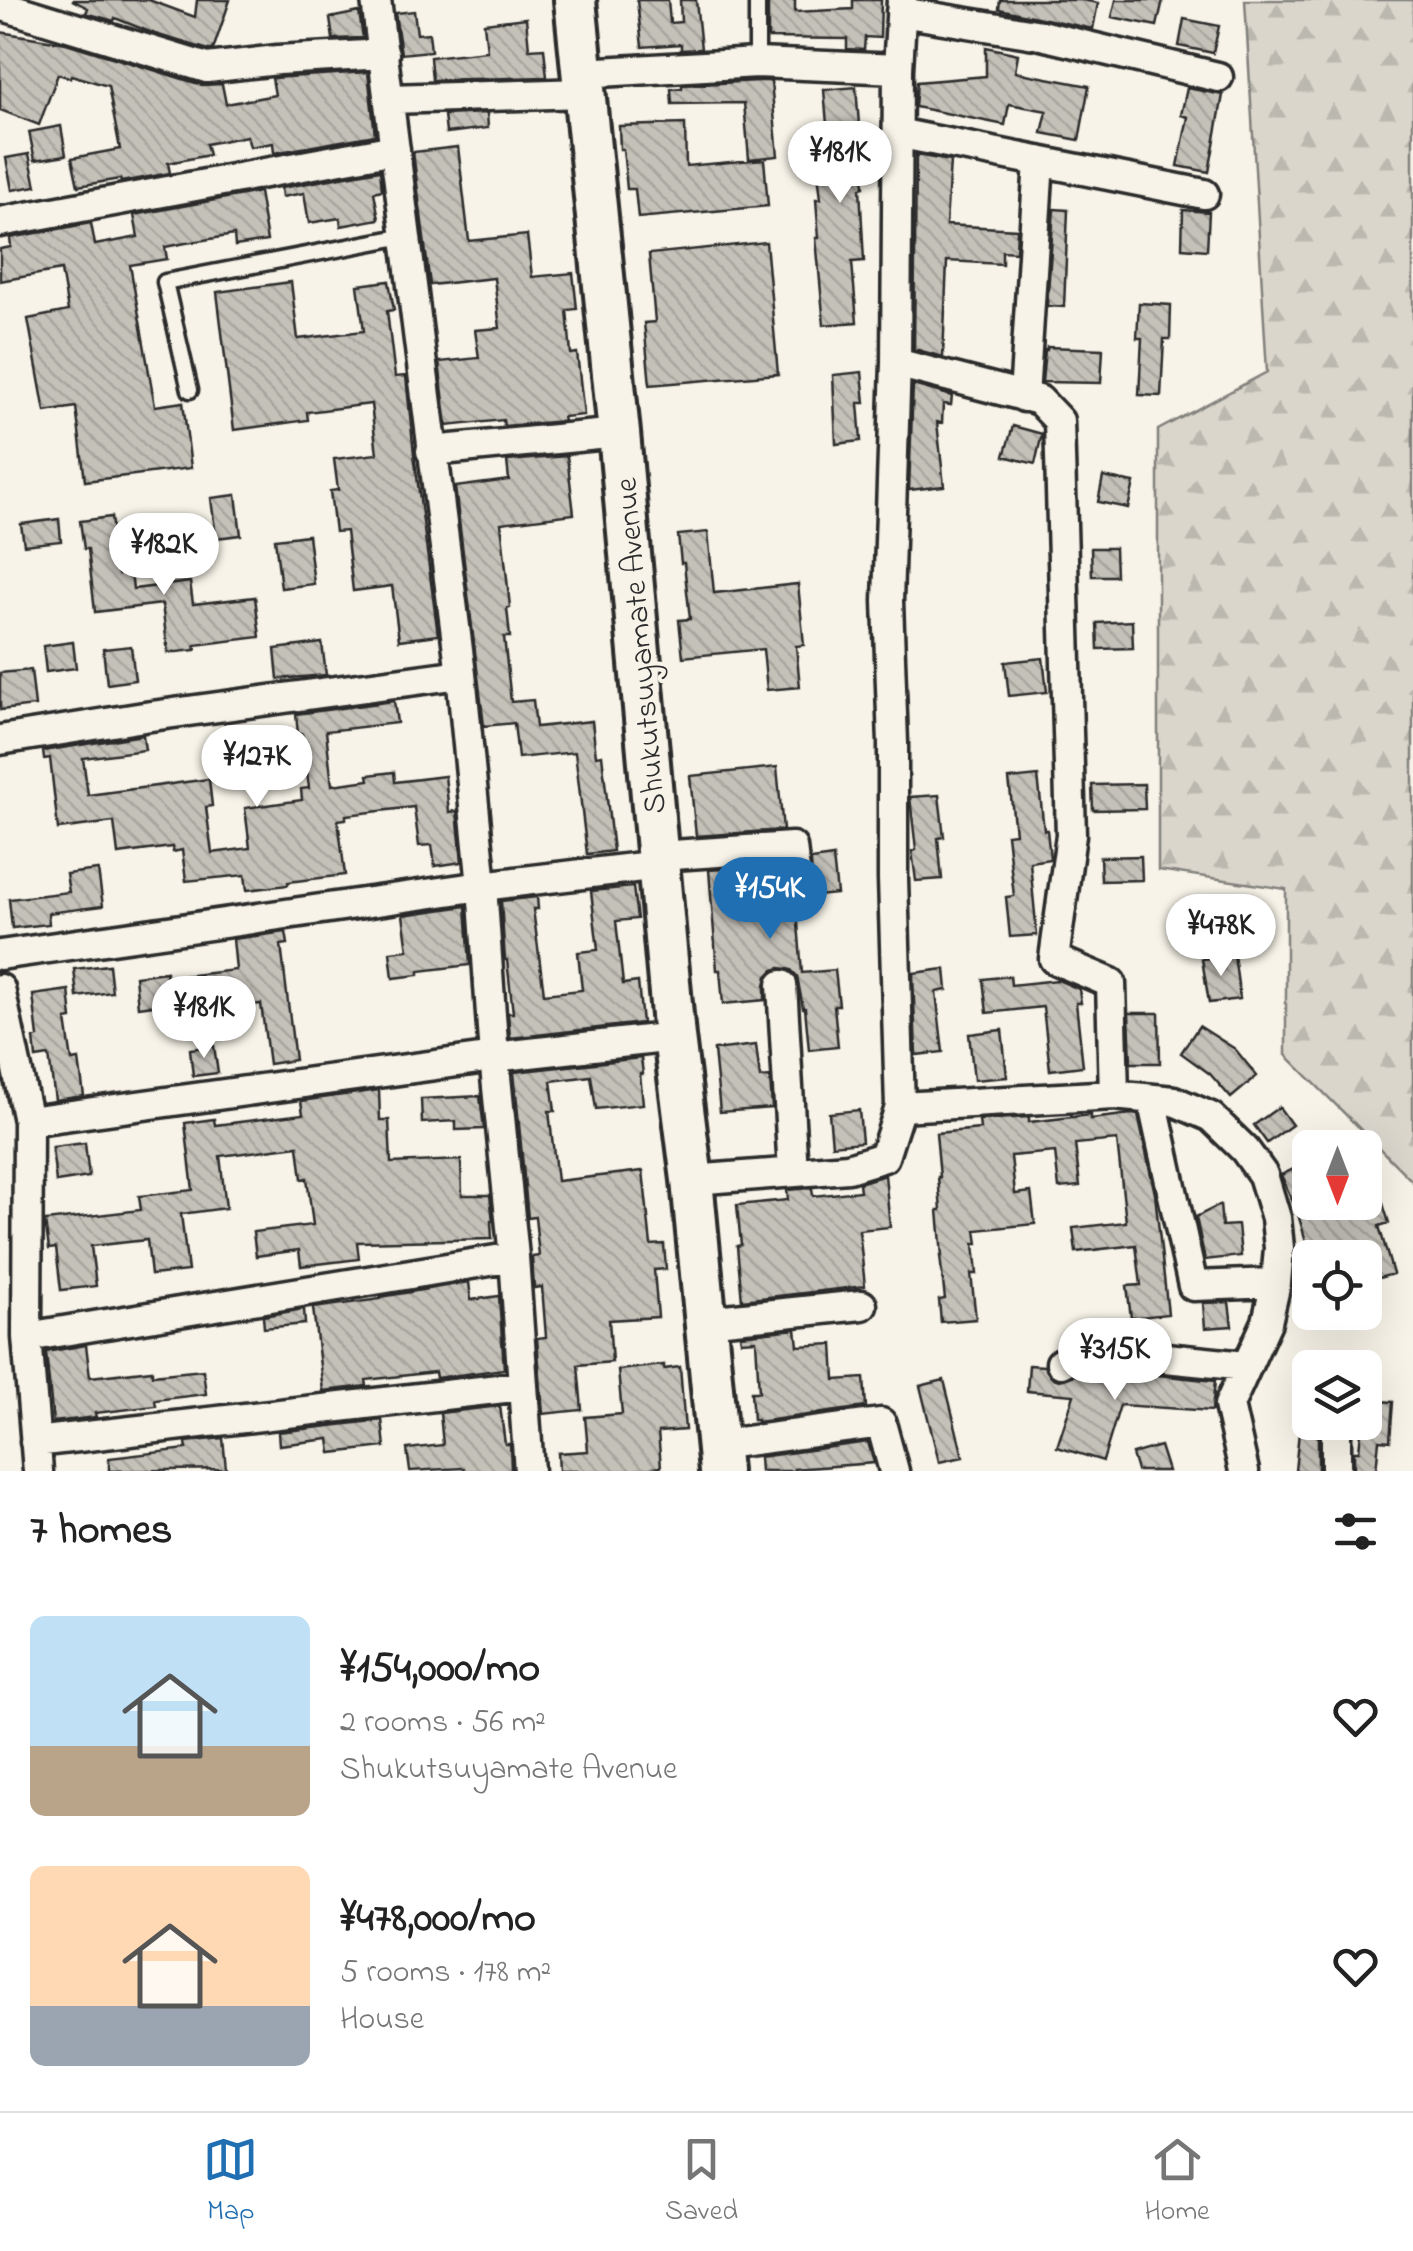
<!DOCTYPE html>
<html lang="en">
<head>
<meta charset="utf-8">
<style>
	:root { --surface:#fff; --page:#f2f2f2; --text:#222; --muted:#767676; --line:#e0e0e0; --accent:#1f6fb2 }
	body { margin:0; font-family:"Indie Flower",sans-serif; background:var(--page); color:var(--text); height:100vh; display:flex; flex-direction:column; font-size:38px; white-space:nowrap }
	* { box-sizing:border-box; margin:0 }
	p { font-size:32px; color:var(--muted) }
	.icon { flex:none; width:55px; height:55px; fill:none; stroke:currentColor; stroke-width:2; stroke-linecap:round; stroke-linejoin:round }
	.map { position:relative; height:1471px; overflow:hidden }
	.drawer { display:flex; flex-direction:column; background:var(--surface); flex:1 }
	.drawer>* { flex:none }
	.needle { width:65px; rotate:180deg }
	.controls { position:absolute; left:1292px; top:1130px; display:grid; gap:20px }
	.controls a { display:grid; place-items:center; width:90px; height:90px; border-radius:15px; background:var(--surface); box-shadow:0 10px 40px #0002; font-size:50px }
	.price { position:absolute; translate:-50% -85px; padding:0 22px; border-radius:35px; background:#fff; color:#222; font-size:32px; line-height:65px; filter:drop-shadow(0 2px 5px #0008) }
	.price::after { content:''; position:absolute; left:50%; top:60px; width:30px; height:22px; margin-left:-15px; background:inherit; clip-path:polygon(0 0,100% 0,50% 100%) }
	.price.selected { background:var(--accent); color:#fff }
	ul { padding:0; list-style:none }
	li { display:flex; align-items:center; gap:30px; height:250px; padding:0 30px }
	li span { display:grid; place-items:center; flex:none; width:280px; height:200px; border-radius:15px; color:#555 }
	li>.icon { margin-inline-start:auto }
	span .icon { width:120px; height:120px; fill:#fffc; stroke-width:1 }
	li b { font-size:42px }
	h2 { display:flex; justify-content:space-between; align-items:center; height:120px; padding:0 30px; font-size:42px }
	.tab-bar { display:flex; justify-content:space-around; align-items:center; height:140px; border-top:2px solid var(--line); background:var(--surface); font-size:28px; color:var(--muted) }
	.tab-bar a { display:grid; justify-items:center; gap:5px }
	.tab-bar .selected { color:var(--accent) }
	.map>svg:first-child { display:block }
	.forest { fill:url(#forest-firs); stroke:#82807c; stroke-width:2.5 }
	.building { fill:url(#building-back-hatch); stroke:#2b2b2b; stroke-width:2.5 }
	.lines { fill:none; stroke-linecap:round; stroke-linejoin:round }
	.lane-casing { stroke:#2b2b2b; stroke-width:21 }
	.street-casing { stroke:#2b2b2b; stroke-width:35 }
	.secondary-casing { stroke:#2b2b2b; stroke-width:48 }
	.lane { stroke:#f7f3e8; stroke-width:14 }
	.street { stroke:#f7f3e8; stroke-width:28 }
	.secondary { stroke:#f7f3e8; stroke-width:40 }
	.labels { text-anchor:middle; stroke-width:8; stroke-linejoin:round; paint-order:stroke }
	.street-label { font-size:32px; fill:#2b2b2b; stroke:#f7f3e8 }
</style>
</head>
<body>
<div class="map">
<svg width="1413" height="1471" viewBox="0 0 1413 1471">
	<defs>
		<pattern id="forest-firs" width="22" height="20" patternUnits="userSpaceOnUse" patternTransform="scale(2.5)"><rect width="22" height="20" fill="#dad6cc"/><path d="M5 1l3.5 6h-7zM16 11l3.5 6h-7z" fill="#bbb8af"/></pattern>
		<pattern id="building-back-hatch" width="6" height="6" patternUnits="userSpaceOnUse" patternTransform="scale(2.5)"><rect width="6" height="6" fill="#c4c1b9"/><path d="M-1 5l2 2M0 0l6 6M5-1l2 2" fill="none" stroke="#a9a69f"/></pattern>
	</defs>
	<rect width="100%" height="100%" fill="#f7f3e8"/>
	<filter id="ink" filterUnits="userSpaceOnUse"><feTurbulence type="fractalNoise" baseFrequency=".01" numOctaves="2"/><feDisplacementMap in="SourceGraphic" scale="20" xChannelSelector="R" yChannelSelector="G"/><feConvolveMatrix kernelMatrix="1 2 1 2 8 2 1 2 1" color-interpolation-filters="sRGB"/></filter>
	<g filter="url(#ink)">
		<!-- forest -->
		<path class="forest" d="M1245,0H1413V1182L1286,1055V889L1158,870V430L1267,372Z"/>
		<!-- building -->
		<path class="building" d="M72,0H149L195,17L197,0H230L213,50H209L155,34L115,18L114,21L86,13L88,8Z
			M637,0H668L670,23L681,22L680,0H696L701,49L681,50V44L642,47Z
			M768,0H795V12L853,9V0H881L880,38L865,37L864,50L847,49V39L768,38Z
			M1000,0H1082L1098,3L1093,29L999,9Z
			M1116,0H1163L1157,26L1112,17Z
			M414,11L417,34L429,33L431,51L401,54L395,13Z
			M359,12L363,38L333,39L330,18Z
			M526,18L529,49L544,48L547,77L432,80L430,57L487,51L484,23Z
			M1184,19L1219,26L1213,53L1179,46Z
			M0,32L66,43L202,85L222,84L226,104L275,95L272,78L368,72L375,135L274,153L273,143L250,147L247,136L206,144L209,155L168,163L170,173L121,182L120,179L78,186L72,158L120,149L108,86L71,75L70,78L58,74L39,125L0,110Z
			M986,47L1018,54L1015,72L1089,86L1079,140L1042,133L1047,111L1009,104L1005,125L915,107L917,82L986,76Z
			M759,81H771L778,156L749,159L744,103L672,104L671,89L682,88V85Z
			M856,87L864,187L860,188L864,261L852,262L857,322L824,325L816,238H819L816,199H821L814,137L828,136L824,90Z
			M1187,88L1223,95L1209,172L1178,166L1188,117L1181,115Z
			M487,113L488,128L446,133L444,115Z
			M685,124L686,166L764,159L768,206L638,218L635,189H627L623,149H620L619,126Z
			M61,126L66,155L35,160L29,132Z
			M458,147L469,241L527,235L532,277L573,273L577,309L567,310L571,354L577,353L584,415L563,417L564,421L504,426L503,420L447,426L439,362L479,358L475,330L500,328L494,278L430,285L413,152Z
			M29,154L36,186L12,190L6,158Z
			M916,155L950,161L946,225L1017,229L1016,252L1002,251V264L947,261L943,357L914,349Z
			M380,170L382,190L374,192L379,219L341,226L340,218L309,223L304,193L282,197L281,188Z
			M259,192L267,241L235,246L234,235L186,243L165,247L167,259L130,265L155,406L183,402L191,468L85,481L76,407L45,412L28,319L68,311L61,270L0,281V249L11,247L10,238L91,223L95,245L138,237L134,215Z
			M1054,209L1068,210L1064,307L1047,306Z
			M1183,210L1209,212L1207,250L1182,248Z
			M766,242L778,374L650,385L644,323L655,322L649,254Z
			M389,281L394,310L387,311L395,377L406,376L414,454L438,635L399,640L392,586L353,591L346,531L335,532L330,491L338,490L334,459L377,454L371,404L307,412L308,420L234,430L217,292L291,282L298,339L364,331L358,285Z
			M1139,303L1171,305L1170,339H1164L1161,396L1139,395L1142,338H1137Z
			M1047,347L1103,349L1101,383L1042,382L1045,350H1047Z
			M862,372L865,403H858L861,441L836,444L833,375Z
			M913,385L952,396L951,405L943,404L942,423L937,422L944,486L909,490Z
			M1013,426L1042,434L1035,464L1004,456Z
			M567,456L574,514L501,523L510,607L507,608L510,637H504L511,702L533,700L536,727L592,721L596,756L602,755L613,851L587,854L575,752L518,758L514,723L484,726L455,487L509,480L507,461Z
			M1103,477L1134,483L1128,508L1098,502Z
			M236,495L241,535L216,538L211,498Z
			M111,517L118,574L131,572L133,589L190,582L193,604L255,597L260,637L195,645L196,650L168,653L162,604L95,612L88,549H84L80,521Z
			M59,519L61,541L24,545L21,524Z
			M708,532L714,593L798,584L804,645L796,646L800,687L767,690L763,649L683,657L679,620L690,619L684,563H681L678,535Z
			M308,535L314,584L281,588L275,539Z
			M1091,548H1115L1116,576H1092Z
			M1132,621L1133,648L1098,649L1097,623Z
			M73,642L76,668L46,672L43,646Z
			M322,643L326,675L278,679L275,649Z
			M131,646L135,680L107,684L103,649Z
			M1043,658L1047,692L1009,696L1005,662Z
			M31,670L35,706L0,710V673Z
			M394,701L397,723L326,731L332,785L369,780L368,775L394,772L395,782L445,776L449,812L457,811L462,862L435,866L432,845L419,846L414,807L346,815V819L338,820L345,875L288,882V885L247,890L245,875L186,881L182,850L173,852L172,847L118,854L114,822L58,829L50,758L44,759L43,751L143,735L145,750L83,758L88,795L209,779L212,806L206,807L212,853L250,848L245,808L302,800L301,789L309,788L302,734H298L296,714Z
			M777,767L783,830L696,836L690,776Z
			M1038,776L1044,830H1047L1050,858V859L1030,862L1037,935L1010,937L1006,897L1014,896L1007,834L1015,833L1009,779Z
			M1144,784L1145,809L1093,810L1092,785Z
			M939,795L944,837L938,838L942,879L916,881L912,851L916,850L910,797Z
			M1141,856L1142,880L1101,881L1100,857Z
			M833,857L837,894L796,898L802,973L835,970L839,1005H834L838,1047L809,1050L805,1008H803L797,976L791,970L780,968L773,970L767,976L765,986V1000L723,1004L720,970H717L709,870L753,867L754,873L777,871L782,890L788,896L797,897L806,894L812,886L811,860Z
			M98,870L103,906L48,913L49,924L12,928L9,899L69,892L66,874Z
			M633,887L637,919L616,921L623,984L638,982L642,1023L510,1038L508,1013H513L507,960H505L501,901L537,897L538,909H533L544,994L582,990L578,952L598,950L591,891Z
			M466,906L470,965L419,971V975L393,978L390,952L408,950L403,915Z
			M286,932L288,944L281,945L295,1060L269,1064L261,1004L243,1006L242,999L192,1005L191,1000L138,1007L135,976L166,972L167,978L236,970L233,939Z
			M1234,955L1240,999L1209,1003L1202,959Z
			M109,965L112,992L77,997L74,969Z
			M945,969L947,990L936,992L943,1052L916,1055L913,973Z
			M1010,976L1011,985L1058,980L1079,989L1081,1003H1076L1083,1066L1050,1070L1043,1007L987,1013L983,979Z
			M69,990L72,1019L66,1020L72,1061L79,1060L84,1096L55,1100L49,1056L36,1058L34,1038L38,1037L33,995Z
			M1129,1013H1159L1160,1063H1131Z
			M1199,1026L1235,1049L1257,1076L1231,1098L1210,1074L1181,1053Z
			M1002,1030L1007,1077L974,1080L969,1034Z
			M756,1045L760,1078L770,1077L772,1108L720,1112L714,1050Z
			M214,1046L218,1073L193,1076L190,1049Z
			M641,1058L643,1074H640L643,1104L596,1109L591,1076L551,1081L555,1111H549L557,1181L643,1171L651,1245L664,1244L666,1269L654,1270L658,1317L609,1320L612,1362L578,1365L582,1410L543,1414L537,1338L546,1337L542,1287L534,1288L532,1257L539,1256L535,1217L528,1218L514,1072Z
			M379,1090L380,1120H389L391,1163L461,1160L462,1195H490L493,1221H491L492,1239L357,1242L359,1259L301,1266L299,1250L256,1256L253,1232L313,1225L307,1178L302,1179L298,1146L220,1156L226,1208L181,1214L188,1271L151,1275L147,1240L91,1246L96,1286L61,1290L56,1248L49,1249L45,1221L141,1210L139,1196L193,1190L185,1123L214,1119L215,1125L303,1114L301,1101Z
			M480,1096L484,1129L456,1130V1121L422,1123L421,1099Z
			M1279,1107L1292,1125L1267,1143L1254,1125Z
			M859,1110L862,1142L832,1145L829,1113Z
			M1132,1114L1138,1115L1155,1194L1168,1314L1131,1318L1127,1286L1141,1285L1136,1245L1076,1252L1073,1228L1126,1222L1117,1140L1075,1144L1080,1186L1059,1188L1055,1152L1011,1156L1015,1194L1031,1192L1035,1224L976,1230L978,1244H974L977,1274H971L976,1319L941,1322L939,1300L945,1299L940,1256H942L938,1210H941L938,1177H940L936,1133L980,1129L979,1120L1029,1117V1122L1090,1115V1119Z
			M85,1143L89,1177L56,1182L52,1147Z
			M1310,1161V1202H1331L1332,1207L1349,1202H1365V1198L1380,1194L1389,1223L1379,1226L1393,1274L1365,1282V1258H1311L1297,1211L1281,1175Z
			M885,1175L890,1227L859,1230L865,1286L742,1300L737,1246L741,1245L737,1205L788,1200L787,1190L812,1188L813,1196L860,1191L859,1183Z
			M1220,1205L1222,1226L1238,1225L1241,1256L1205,1260L1196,1217Z
			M469,1282L471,1300L499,1296L504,1369L436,1378L435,1372L366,1380L367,1386L323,1391L313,1308L381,1299V1297Z
			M1229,1302L1232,1326L1205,1328L1203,1303Z
			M304,1309L305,1324L264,1328L263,1316Z
			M796,1329L798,1346L833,1344L835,1380L864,1378L866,1407L757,1422V1420H753L751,1392H759L756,1340L741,1341L740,1335Z
			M86,1345L90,1377L152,1370V1375L203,1370L206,1394L155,1400L156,1406L95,1413L96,1417L53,1422L46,1352Z
			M664,1365V1369L680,1367L685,1430L658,1432L661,1467L627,1471H559L558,1453L588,1451L585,1417L622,1414L618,1370Z
			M1029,1365L1044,1366L1051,1377L1059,1380L1078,1374L1138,1380V1373L1215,1381L1212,1411L1120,1405L1103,1461L1057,1447L1074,1395L1027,1391Z
			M944,1380L963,1457L939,1462L920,1386Z
			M1365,1400L1393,1402L1390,1441L1379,1440L1376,1471H1354V1451H1359L1362,1422H1365Z
			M500,1406L505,1444H510L511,1471H465L464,1468L410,1471L407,1449L443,1445L440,1413Z
			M382,1420L385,1447L331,1453L329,1439L279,1445L278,1432Z
			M1300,1422H1318V1471H1295Z
			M223,1438L226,1469L109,1471V1458L187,1449L186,1442Z
			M868,1442L874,1463L794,1469V1471H760L759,1457Z
			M1160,1446L1168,1471H1137L1132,1454Z"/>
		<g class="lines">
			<defs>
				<path id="lane" d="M757,0V63
					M190,390L165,282L405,236"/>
				<path id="street" d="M376,0L461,674L482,886L494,1057L514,1257L529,1471
					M0,5L207,68L278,60L384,54
					M901,12L1041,35L1218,77
					M582,73L757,63L898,69
					M389,99L583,93
					M897,133L1204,194
					M0,222L395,149
					M896,363L1039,400L1059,421L1071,835L1054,959L1111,983L1114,1095
					M1024,397L1039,161
					M431,451L619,433
					M0,740L144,717L461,674
					M658,856L792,847L796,880
					M0,955L482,886L659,865
					M782,985L793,1172
					M0,989L28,1121L27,1337L38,1471
					M1152,1099L1193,1286L1276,1283
					M900,1107L1114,1095L1174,1101L1211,1117L1245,1150L1263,1175L1276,1218L1279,1248L1276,1283L1267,1322L1229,1405L1244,1471
					M28,1121L494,1057L674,1037
					M692,1180L848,1168L884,1157L900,1107L893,879V744L888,601L896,363L898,69L902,0
					M705,1321L862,1305
					M27,1337L514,1257
					M1061,1363L1086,1350L1245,1366
					M1336,1422V1471
					M35,1442L523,1386
					M716,1445L881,1423L894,1471"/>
				<path id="secondary" d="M575,0L619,433L674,1037L692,1180L720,1471"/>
			</defs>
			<!-- lane casing -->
			<use href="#lane" class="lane-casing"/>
			<!-- street casing -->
			<use href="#street" class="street-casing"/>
			<!-- secondary casing -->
			<use href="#secondary" class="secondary-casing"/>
			<!-- lane -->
			<use href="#lane" class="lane"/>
			<!-- street -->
			<use href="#street" class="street"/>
			<!-- secondary -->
			<use href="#secondary" class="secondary"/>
		</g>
	</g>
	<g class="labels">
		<!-- street labels -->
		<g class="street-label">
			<text transform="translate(639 646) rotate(-95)" y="11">Shukutsuyamate Avenue</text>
		</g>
	</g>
</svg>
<div class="controls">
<a><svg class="needle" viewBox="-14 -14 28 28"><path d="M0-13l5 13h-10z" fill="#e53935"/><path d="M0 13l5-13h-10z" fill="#767676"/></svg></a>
<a><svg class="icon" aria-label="locate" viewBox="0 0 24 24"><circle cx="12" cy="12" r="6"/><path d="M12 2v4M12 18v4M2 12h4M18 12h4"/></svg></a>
<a><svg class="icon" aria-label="layers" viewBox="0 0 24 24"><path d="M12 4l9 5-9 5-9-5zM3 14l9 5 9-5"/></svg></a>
</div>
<b class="price" style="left:840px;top:206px">¥181K</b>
<b class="price" style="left:164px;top:598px">¥182K</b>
<b class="price" style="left:257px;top:810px">¥127K</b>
<b class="price selected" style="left:770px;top:942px">¥154K</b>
<b class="price" style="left:1221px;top:979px">¥478K</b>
<b class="price" style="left:204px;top:1061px">¥181K</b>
<b class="price" style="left:1115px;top:1403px">¥315K</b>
</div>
<section class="drawer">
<h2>7 homes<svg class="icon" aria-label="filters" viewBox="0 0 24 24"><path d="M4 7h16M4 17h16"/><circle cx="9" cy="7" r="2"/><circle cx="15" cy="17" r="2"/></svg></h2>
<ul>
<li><span style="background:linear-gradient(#bfe0f5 65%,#b9a48a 0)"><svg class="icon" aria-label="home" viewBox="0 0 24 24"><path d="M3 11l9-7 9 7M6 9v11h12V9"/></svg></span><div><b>¥154,000/mo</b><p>2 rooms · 56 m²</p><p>Shukutsuyamate Avenue</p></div><svg class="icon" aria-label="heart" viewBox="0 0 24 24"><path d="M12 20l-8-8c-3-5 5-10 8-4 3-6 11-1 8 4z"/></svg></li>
<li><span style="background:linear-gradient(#ffd9b3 70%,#9aa5b1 0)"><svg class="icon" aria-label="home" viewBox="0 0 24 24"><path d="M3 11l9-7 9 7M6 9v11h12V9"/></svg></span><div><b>¥478,000/mo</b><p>5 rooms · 178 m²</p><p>House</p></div><svg class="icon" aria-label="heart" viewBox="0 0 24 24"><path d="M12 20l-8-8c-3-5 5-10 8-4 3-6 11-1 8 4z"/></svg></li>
</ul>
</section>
<nav class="tab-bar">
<a class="selected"><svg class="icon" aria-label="map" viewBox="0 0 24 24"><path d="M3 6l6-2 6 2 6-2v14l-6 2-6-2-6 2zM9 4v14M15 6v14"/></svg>Map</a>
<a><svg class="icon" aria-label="saved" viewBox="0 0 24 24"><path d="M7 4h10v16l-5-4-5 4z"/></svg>Saved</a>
<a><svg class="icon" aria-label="home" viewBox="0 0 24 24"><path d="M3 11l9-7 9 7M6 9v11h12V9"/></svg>Home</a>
</nav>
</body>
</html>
